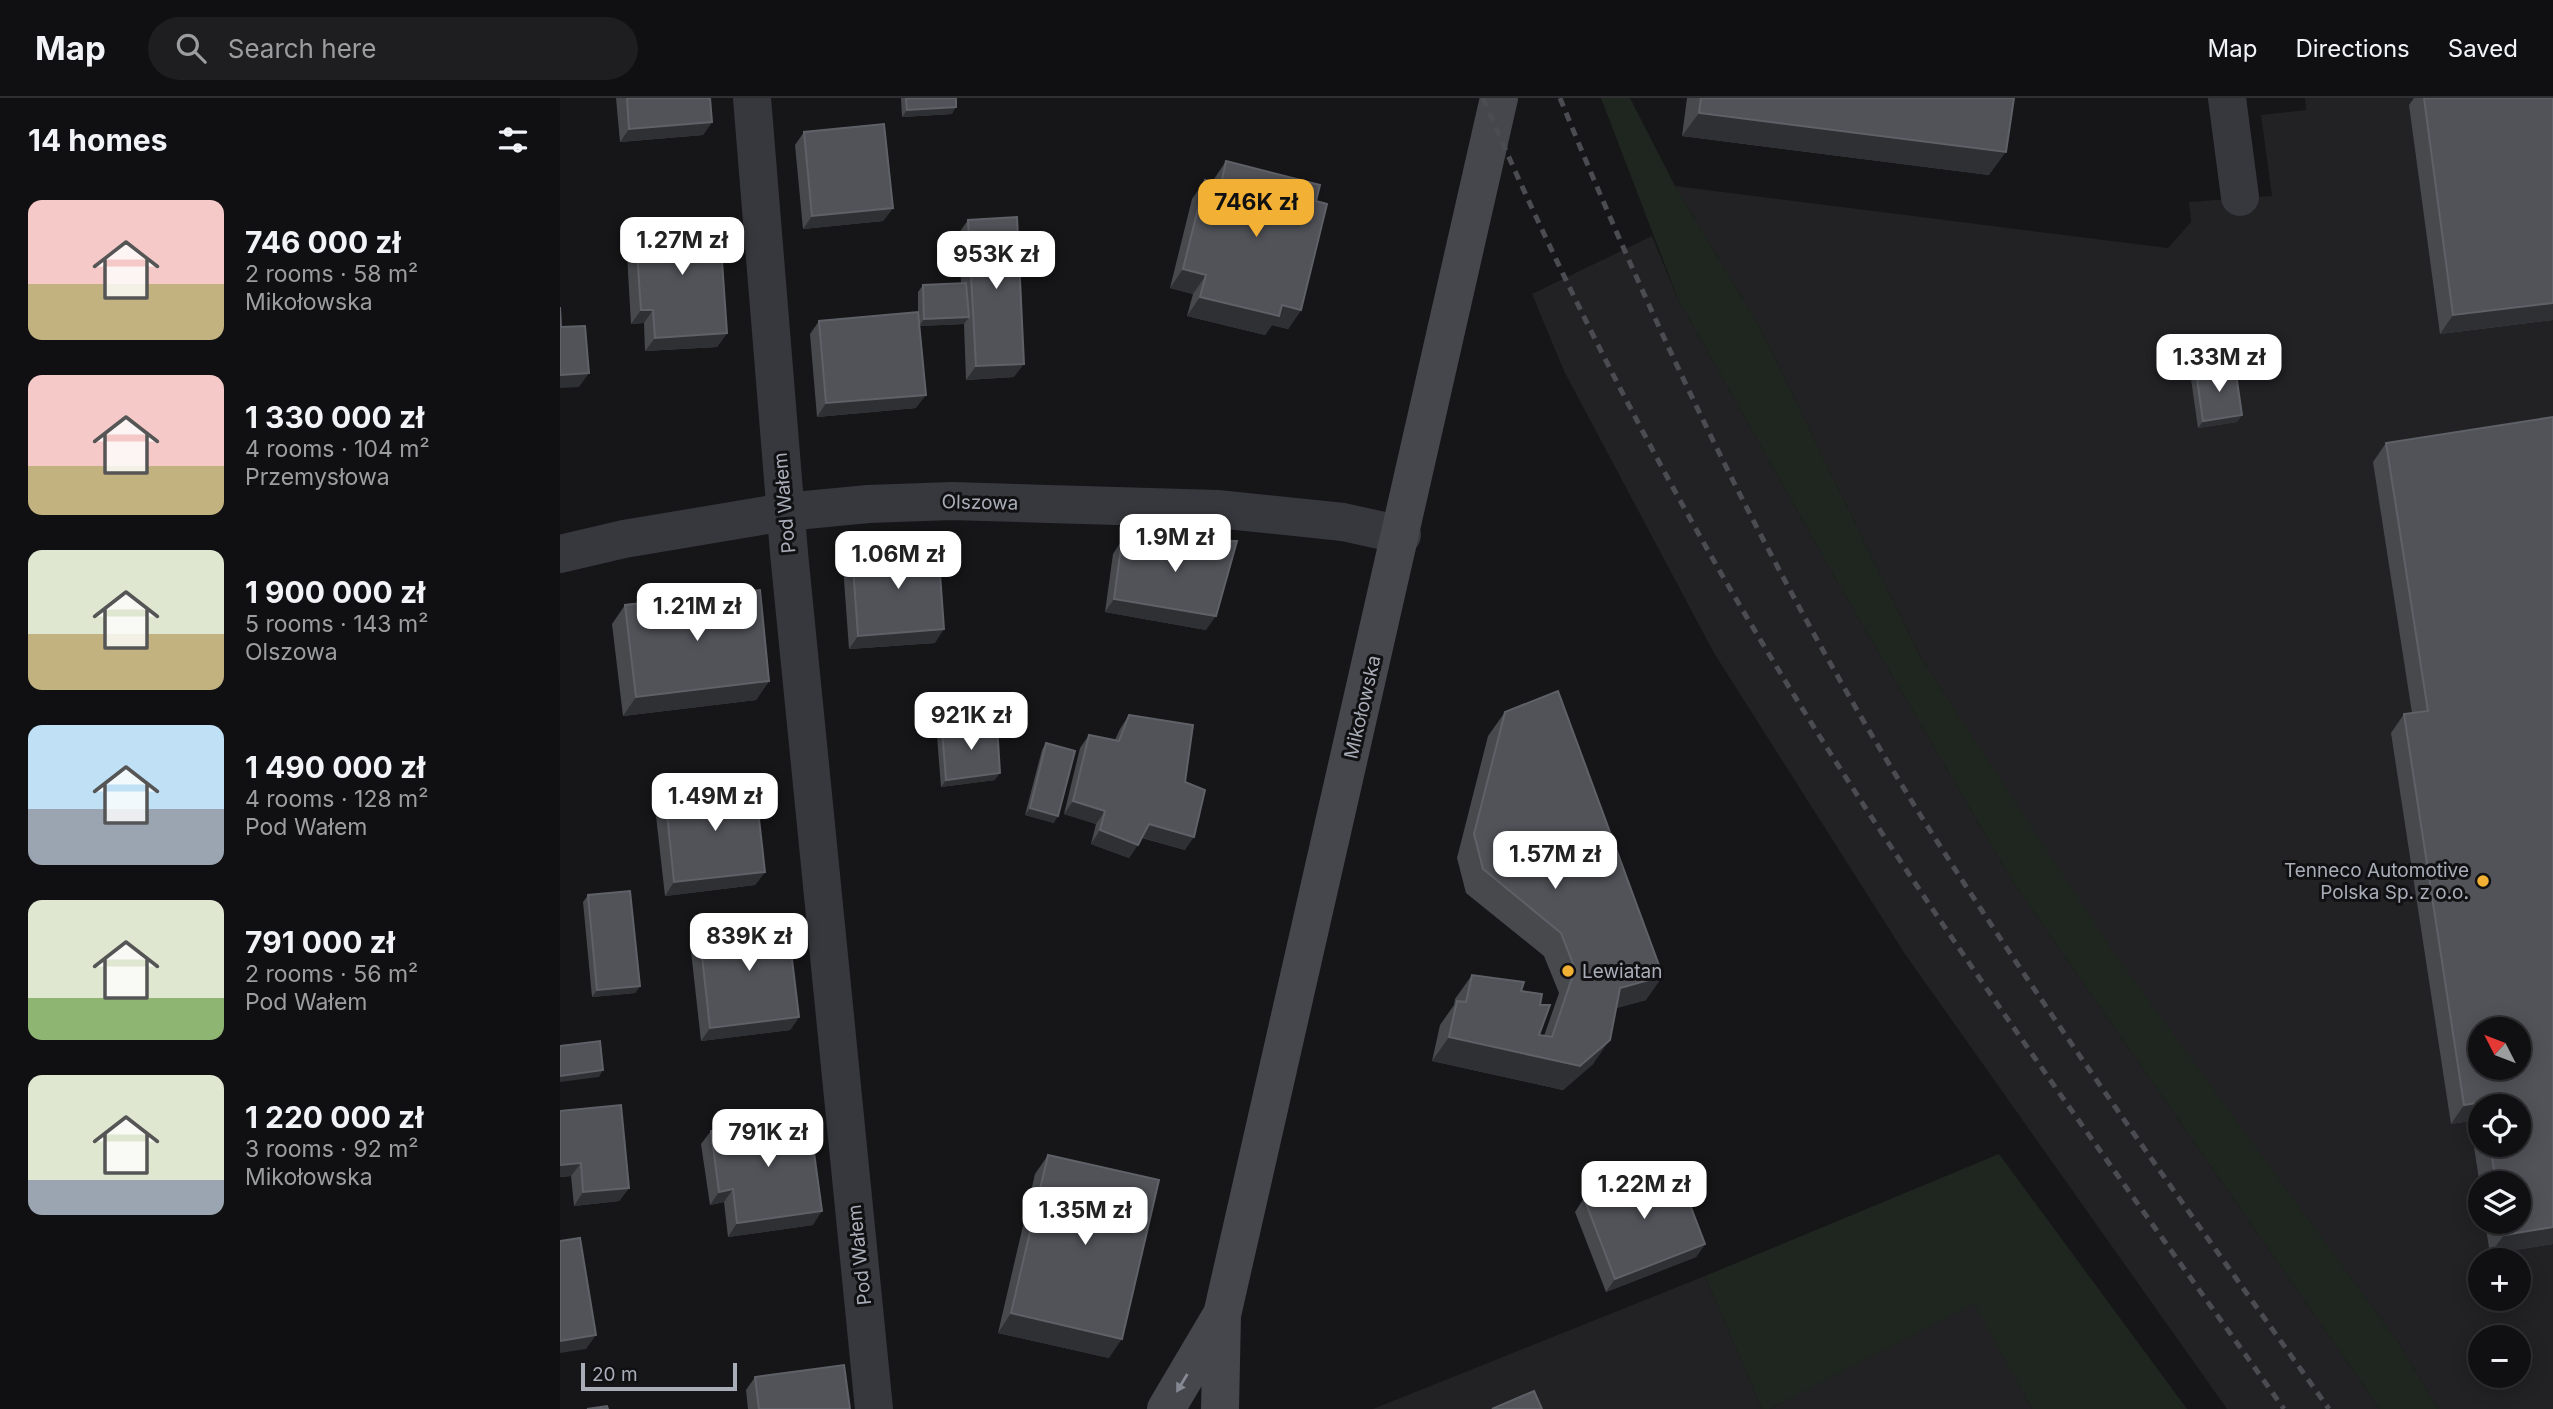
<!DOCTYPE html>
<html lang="en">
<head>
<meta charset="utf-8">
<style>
	:root { --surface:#101012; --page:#1e1e20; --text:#f1f3f6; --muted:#9c9d9f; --line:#303032; --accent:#f2b134 }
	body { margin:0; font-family:Inter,sans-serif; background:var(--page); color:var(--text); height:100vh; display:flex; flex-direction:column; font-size:26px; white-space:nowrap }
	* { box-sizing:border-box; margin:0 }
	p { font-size:23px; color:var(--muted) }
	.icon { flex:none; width:38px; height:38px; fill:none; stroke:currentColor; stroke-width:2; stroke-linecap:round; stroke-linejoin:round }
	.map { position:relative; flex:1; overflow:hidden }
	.details { display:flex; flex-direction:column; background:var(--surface); width:560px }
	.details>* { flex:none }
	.needle { width:46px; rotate:312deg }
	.tools { position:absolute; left:1908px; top:919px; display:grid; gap:14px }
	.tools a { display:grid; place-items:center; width:63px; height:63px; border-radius:50%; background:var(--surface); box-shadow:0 4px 18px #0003,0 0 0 2px var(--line); font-size:35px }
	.scale { position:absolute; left:21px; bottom:18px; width:156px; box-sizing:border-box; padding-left:7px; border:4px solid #a8adb8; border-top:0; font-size:19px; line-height:24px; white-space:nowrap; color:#a8adb8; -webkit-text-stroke:5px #111113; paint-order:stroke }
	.price { position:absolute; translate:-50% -60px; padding:0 16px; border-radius:14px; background:#fff; color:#222; font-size:23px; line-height:46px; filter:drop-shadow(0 2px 4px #0008) }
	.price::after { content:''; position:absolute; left:50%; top:42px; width:21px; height:16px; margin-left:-10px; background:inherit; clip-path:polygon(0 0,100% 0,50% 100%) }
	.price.current { background:var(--accent); color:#111 }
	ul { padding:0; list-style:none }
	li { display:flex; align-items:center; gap:21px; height:175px; padding:0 28px }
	li span { display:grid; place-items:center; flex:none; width:196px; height:140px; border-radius:14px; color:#555 }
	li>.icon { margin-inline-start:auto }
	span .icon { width:84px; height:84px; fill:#fffc; stroke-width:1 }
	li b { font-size:30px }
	h2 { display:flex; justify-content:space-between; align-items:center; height:84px; padding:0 28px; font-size:30px }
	header { display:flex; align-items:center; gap:42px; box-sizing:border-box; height:98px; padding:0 35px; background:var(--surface); border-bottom:2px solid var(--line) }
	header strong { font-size:33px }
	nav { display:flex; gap:38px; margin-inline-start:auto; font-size:24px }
	.search { width:490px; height:63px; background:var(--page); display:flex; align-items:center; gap:18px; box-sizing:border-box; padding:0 24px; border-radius:38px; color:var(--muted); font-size:26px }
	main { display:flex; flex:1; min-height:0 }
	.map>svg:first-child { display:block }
	.built { fill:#222225; fill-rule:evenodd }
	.green { fill:#1e261f }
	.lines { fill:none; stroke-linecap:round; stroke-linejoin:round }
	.street { stroke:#37383d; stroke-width:38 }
	.secondary { stroke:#45474d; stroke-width:38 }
	.rail { stroke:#4a4c52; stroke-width:5; stroke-dasharray:9 7; stroke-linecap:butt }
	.wall { fill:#47494d; fill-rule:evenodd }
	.shaded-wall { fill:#2f3033 }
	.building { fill:#525359; stroke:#5f6168; stroke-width:2; fill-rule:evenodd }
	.oneway { fill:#858993 }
	.poi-dot { fill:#f2b134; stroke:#111113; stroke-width:2.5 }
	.labels { text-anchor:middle; stroke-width:6; stroke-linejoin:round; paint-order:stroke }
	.street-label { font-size:19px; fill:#a8adb8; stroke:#111113 }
	.poi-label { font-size:19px; fill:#a8adb8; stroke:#111113; text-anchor:end }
</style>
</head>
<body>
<header>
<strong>Map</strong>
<div class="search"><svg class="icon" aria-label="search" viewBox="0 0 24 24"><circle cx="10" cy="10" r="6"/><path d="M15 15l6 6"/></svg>Search here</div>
<nav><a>Map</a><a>Directions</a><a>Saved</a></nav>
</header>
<main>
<section class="details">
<h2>14 homes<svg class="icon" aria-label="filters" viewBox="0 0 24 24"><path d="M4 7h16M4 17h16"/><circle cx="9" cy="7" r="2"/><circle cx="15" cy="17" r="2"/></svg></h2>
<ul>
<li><span style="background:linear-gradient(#f6c9c9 60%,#c2b280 0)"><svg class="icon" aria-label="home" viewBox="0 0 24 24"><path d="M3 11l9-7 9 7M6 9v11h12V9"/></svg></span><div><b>746 000 zł</b><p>2 rooms · 58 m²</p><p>Mikołowska</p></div></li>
<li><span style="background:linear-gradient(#f6c9c9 65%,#c2b280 0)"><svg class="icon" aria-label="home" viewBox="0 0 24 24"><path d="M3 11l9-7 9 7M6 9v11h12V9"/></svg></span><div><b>1 330 000 zł</b><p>4 rooms · 104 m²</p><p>Przemysłowa</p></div></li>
<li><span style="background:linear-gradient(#dfe7d0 60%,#c2b280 0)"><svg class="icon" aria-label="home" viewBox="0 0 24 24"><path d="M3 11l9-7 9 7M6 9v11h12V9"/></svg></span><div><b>1 900 000 zł</b><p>5 rooms · 143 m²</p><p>Olszowa</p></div></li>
<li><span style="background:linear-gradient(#bfe0f5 60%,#9aa5b1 0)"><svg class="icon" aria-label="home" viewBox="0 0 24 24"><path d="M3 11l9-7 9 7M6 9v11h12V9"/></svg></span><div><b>1 490 000 zł</b><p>4 rooms · 128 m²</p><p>Pod Wałem</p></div></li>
<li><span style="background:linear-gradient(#dfe7d0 70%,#8fb573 0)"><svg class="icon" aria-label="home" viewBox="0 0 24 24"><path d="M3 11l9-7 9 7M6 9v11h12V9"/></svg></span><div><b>791 000 zł</b><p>2 rooms · 56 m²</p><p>Pod Wałem</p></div></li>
<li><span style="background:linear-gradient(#dfe7d0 75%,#9aa5b1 0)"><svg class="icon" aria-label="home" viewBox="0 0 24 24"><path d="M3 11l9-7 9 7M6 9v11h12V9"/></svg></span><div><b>1 220 000 zł</b><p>3 rooms · 92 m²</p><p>Mikołowska</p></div></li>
</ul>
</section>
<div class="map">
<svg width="1993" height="1311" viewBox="0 0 1993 1311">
	<rect width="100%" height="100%" fill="#161618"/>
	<!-- built -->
	<path class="built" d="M1745,0H1993V1311H1878L1838,1244L1554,856L1361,560L1199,228L1115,88L1608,150L1631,124L1629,104L1712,98L1701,17L1746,12ZM1920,931H1958V970H1920ZM1920,1008H1958V1046H1920ZM1920,1085H1958V1124H1920ZM1920,1162H1958V1200H1920ZM1920,1239H1958V1278H1920Z
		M1092,138L1118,201L1278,485L1453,784L1820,1311H1667L1345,856L1154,555L1004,273L972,196Z
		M1145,1178L1202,1311H813Z
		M1414,1205L1472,1311H1210Z"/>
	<!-- green -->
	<path class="green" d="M1041,0H1070L1115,88L1199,228L1361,560L1555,856L1838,1244L1878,1311H1820L1453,784L1278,485L1118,201Z
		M1439,1056L1627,1311H1472L1414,1206L1210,1311H1202L1145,1178Z"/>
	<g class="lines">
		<!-- street -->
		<path class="street" d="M192,0L229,455L314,1311
			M1667,0L1680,99
			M0,456L64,441L225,414L308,406L392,403L657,411L783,424L842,437"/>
		<!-- secondary -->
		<path class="secondary" d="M606,1311L661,1218
			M660,1311L662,1217L939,0"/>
		<!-- rail -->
		<path class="rail" d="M923,0C992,161 1071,318 1158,470C1327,763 1529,1036 1724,1311
			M1000,0C1101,248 1219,491 1361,718C1489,921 1630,1115 1769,1311"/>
	</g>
	<!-- wall -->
	<path class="wall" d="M56,0H150L152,24L143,37L60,44Z
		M341,0H396L392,16L342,19Z
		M1127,0H1454L1429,77L1122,38Z
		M1854,0H1993V222L1880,236L1849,7Z
		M244,34L333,110L323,123L243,131L235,47Z
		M666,63L756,103L741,212L728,231L712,227L705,237L627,218L633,196L610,190L632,101L645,82L652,84Z
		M408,122L454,279L406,282L404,226L359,228L356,310L257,319L250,236L259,223L358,217V194L363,187L401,185L399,135Z
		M75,126L167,235L157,249L85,253L84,225L71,226L66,139Z
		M1636,274L1682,317L1677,324L1638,330L1631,281Z
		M1826,345L1993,1146L1930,1156L1925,1124H1958V1085H1920V1088L1910,1023L1891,1026L1831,635L1844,616L1852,615L1813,364ZM1920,1008H1958V1046H1920Z
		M562,442L646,532L545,514L553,456Z
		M292,455L375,545L289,551L283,468Z
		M65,507L209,583L196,602L63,618L52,526Z
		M945,614L1086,902L1056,910L1033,966L1003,992L872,963L880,927L894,907L895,901L912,877L961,893L980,907L979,937L984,938L999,895L984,858L906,795L897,760L928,638Z
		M569,617L625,684V752L582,740L569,760L531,746L536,726L504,716L520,650L529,637L555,642L560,631Z
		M382,631L435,682L381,689L377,638Z
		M486,645L494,725L465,717L482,652Z
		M105,696L205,774L195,787L105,798L95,709Z
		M28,797L80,888L75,895L32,899L23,804Z
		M139,831L239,919L230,932L141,943L130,844Z
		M0,1013L69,1090L59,1103L14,1108L11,1078L0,1079Z
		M151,1033L253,1127L168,1139L164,1104L150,1107L141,1046Z
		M488,1057L549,1260L438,1235L475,1076Z
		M1024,1100L1145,1146L1136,1159L1046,1194L1015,1114Z
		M195,1279L290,1311H188L186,1292Z"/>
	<!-- shaded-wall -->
	<path class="shaded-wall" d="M396,9L392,16L342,19L347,12Z
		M1139,15L1446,54L1429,77L1122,38Z
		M152,24L143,37L60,44L69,31Z
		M333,110L323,123L243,131L252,118Z
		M623,171L646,177L633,196L610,190Z
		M640,199L722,207L741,212L728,231L712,227L705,237L627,218Z
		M1993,205V222L1880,236L1893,217Z
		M81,212H93L84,225L71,226Z
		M409,219L404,226L359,228L364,221Z
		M167,235L157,249L85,253L95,240Z
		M464,266L454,279L406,282L416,268Z
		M29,275L19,289L0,290V277Z
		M366,297L356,310L257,319L266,305Z
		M1682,317L1677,324L1638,330L1643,323Z
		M554,501L656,518L646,532L545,514Z
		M384,531L375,545L289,551L298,538Z
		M209,583L196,602L63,618L76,599Z
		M440,675L435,682L381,689L386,682Z
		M513,703L545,713L536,726L504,716Z
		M470,710L498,718L494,725L465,717Z
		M589,726L634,739L625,752L580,739Z
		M540,732L578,747L569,760L531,746Z
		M205,774L195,787L105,798L114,784Z
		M1103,878L1086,902L1043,914L1060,890Z
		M80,888L75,895L32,899L37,892Z
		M239,919L230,932L141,943L150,930Z
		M889,939L1050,942L1033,966L1003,992L872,963Z
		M43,972L39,979L0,984V978Z
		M1923,1004L1910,1023L1891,1026L1904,1007Z
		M21,1065L11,1078L0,1079V1067Z
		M69,1090L59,1103L14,1108L23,1094Z
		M173,1091L164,1104L150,1107L159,1094Z
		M262,1113L253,1127L168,1139L177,1125Z
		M1993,1129V1146L1930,1156L1944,1137Z
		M1145,1146L1136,1159L1046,1194L1055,1181Z
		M451,1215L562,1241L549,1260L438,1235Z
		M36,1237L26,1251L0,1255V1243Z"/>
	<!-- building -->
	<path class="building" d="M67,0H150L152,24L69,31Z
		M346,0H396V9L347,12Z
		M1141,0H1454L1446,54L1139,15Z
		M1864,0H1993V205L1893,217Z
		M324,26L333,110L252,118L244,34Z
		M666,63L760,87L756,103L767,106L741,212L722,207L719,218L640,199L646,177L623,171L645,82L661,86Z
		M457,119L464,266L416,268L408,122Z
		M159,120L167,235L95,240L93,212H81L75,126Z
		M406,185L409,219L364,221L363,187Z
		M0,209L1,229L25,228L29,275L0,277Z
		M358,214L366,297L266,305L259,223Z
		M1675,269L1682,317L1643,323L1636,274Z
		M1993,319V1129L1944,1137L1942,1124H1958V1085H1936L1930,1046H1958V1008H1924L1923,1004L1904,1007L1844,616L1868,613L1826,345ZM1920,931H1958V970H1920Z
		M562,442L677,443L656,518L554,501Z
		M378,448L384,531L298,538L292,455Z
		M200,492L209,583L76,599L65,507Z
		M998,593L1103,878L1060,890L1050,942L1020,968L889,939L897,903L906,904L912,877L964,884L961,893L982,896L980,907H990L979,937L992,939L1015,871L1001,835L923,771L914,736L945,614Z
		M569,617L633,627L625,684L645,692L634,739L589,726L578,747L540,732L545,713L513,703L529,637L559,643Z
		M437,627L440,675L386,682L382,631Z
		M486,645L515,653L498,718L470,710Z
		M195,685L205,774L114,784L105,696Z
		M70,793L80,888L37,892L28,797Z
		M227,820L239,919L150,930L139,831Z
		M40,943L43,972L0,978V948Z
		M61,1007L69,1090L23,1094L21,1065L0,1067V1013Z
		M249,1018L262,1113L177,1125L173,1091L159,1094L151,1033Z
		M488,1057L599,1082L562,1241L451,1215Z
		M1114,1065L1145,1146L1055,1181L1024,1100Z
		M20,1140L36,1237L0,1243V1143Z
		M284,1267L290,1311H199L195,1279Z
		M974,1293L982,1311H932Z
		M47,1308L48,1311H27Z"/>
	<!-- one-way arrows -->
	<defs><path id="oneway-solid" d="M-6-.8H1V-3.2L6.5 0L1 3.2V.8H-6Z" transform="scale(1.75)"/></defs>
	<use class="oneway" href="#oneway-solid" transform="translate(622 1285) rotate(121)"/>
	<!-- markers -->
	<g class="poi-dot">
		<circle cx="1923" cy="783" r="7"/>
		<circle cx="1008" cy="873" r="7"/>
	</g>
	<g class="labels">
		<!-- street labels -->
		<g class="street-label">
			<text transform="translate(420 404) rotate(1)" y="7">Olszowa</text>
			<text transform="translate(224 405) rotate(-95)" y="7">Pod Wałem</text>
			<text transform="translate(802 609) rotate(-77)" y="7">Mikołowska</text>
			<text transform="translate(299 1157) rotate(-96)" y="7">Pod Wałem</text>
		</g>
		<!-- poi labels -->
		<g class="poi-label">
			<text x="1909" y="779">Tenneco Automotive<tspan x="1909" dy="22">Polska Sp. z o.o.</tspan></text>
			<text x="1022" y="880" text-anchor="start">Lewiatan</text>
		</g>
	</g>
</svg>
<div class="tools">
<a><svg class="needle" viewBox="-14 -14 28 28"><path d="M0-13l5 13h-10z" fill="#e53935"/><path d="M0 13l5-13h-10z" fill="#9c9d9f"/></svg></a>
<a><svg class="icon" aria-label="locate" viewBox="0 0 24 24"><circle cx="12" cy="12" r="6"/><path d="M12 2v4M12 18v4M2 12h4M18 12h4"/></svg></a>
<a><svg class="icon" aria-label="layers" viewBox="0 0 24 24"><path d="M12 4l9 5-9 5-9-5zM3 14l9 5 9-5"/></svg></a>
<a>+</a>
<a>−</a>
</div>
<div class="scale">20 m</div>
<b class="price current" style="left:696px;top:141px">746K zł</b>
<b class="price" style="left:122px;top:179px">1.27M zł</b>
<b class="price" style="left:436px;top:193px">953K zł</b>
<b class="price" style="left:1659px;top:296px">1.33M zł</b>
<b class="price" style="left:615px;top:476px">1.9M zł</b>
<b class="price" style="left:338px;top:493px">1.06M zł</b>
<b class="price" style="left:137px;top:545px">1.21M zł</b>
<b class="price" style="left:411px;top:654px">921K zł</b>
<b class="price" style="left:155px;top:735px">1.49M zł</b>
<b class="price" style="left:995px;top:793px">1.57M zł</b>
<b class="price" style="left:189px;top:875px">839K zł</b>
<b class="price" style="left:208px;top:1071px">791K zł</b>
<b class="price" style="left:1084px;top:1123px">1.22M zł</b>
<b class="price" style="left:525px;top:1149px">1.35M zł</b>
</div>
</main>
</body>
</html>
